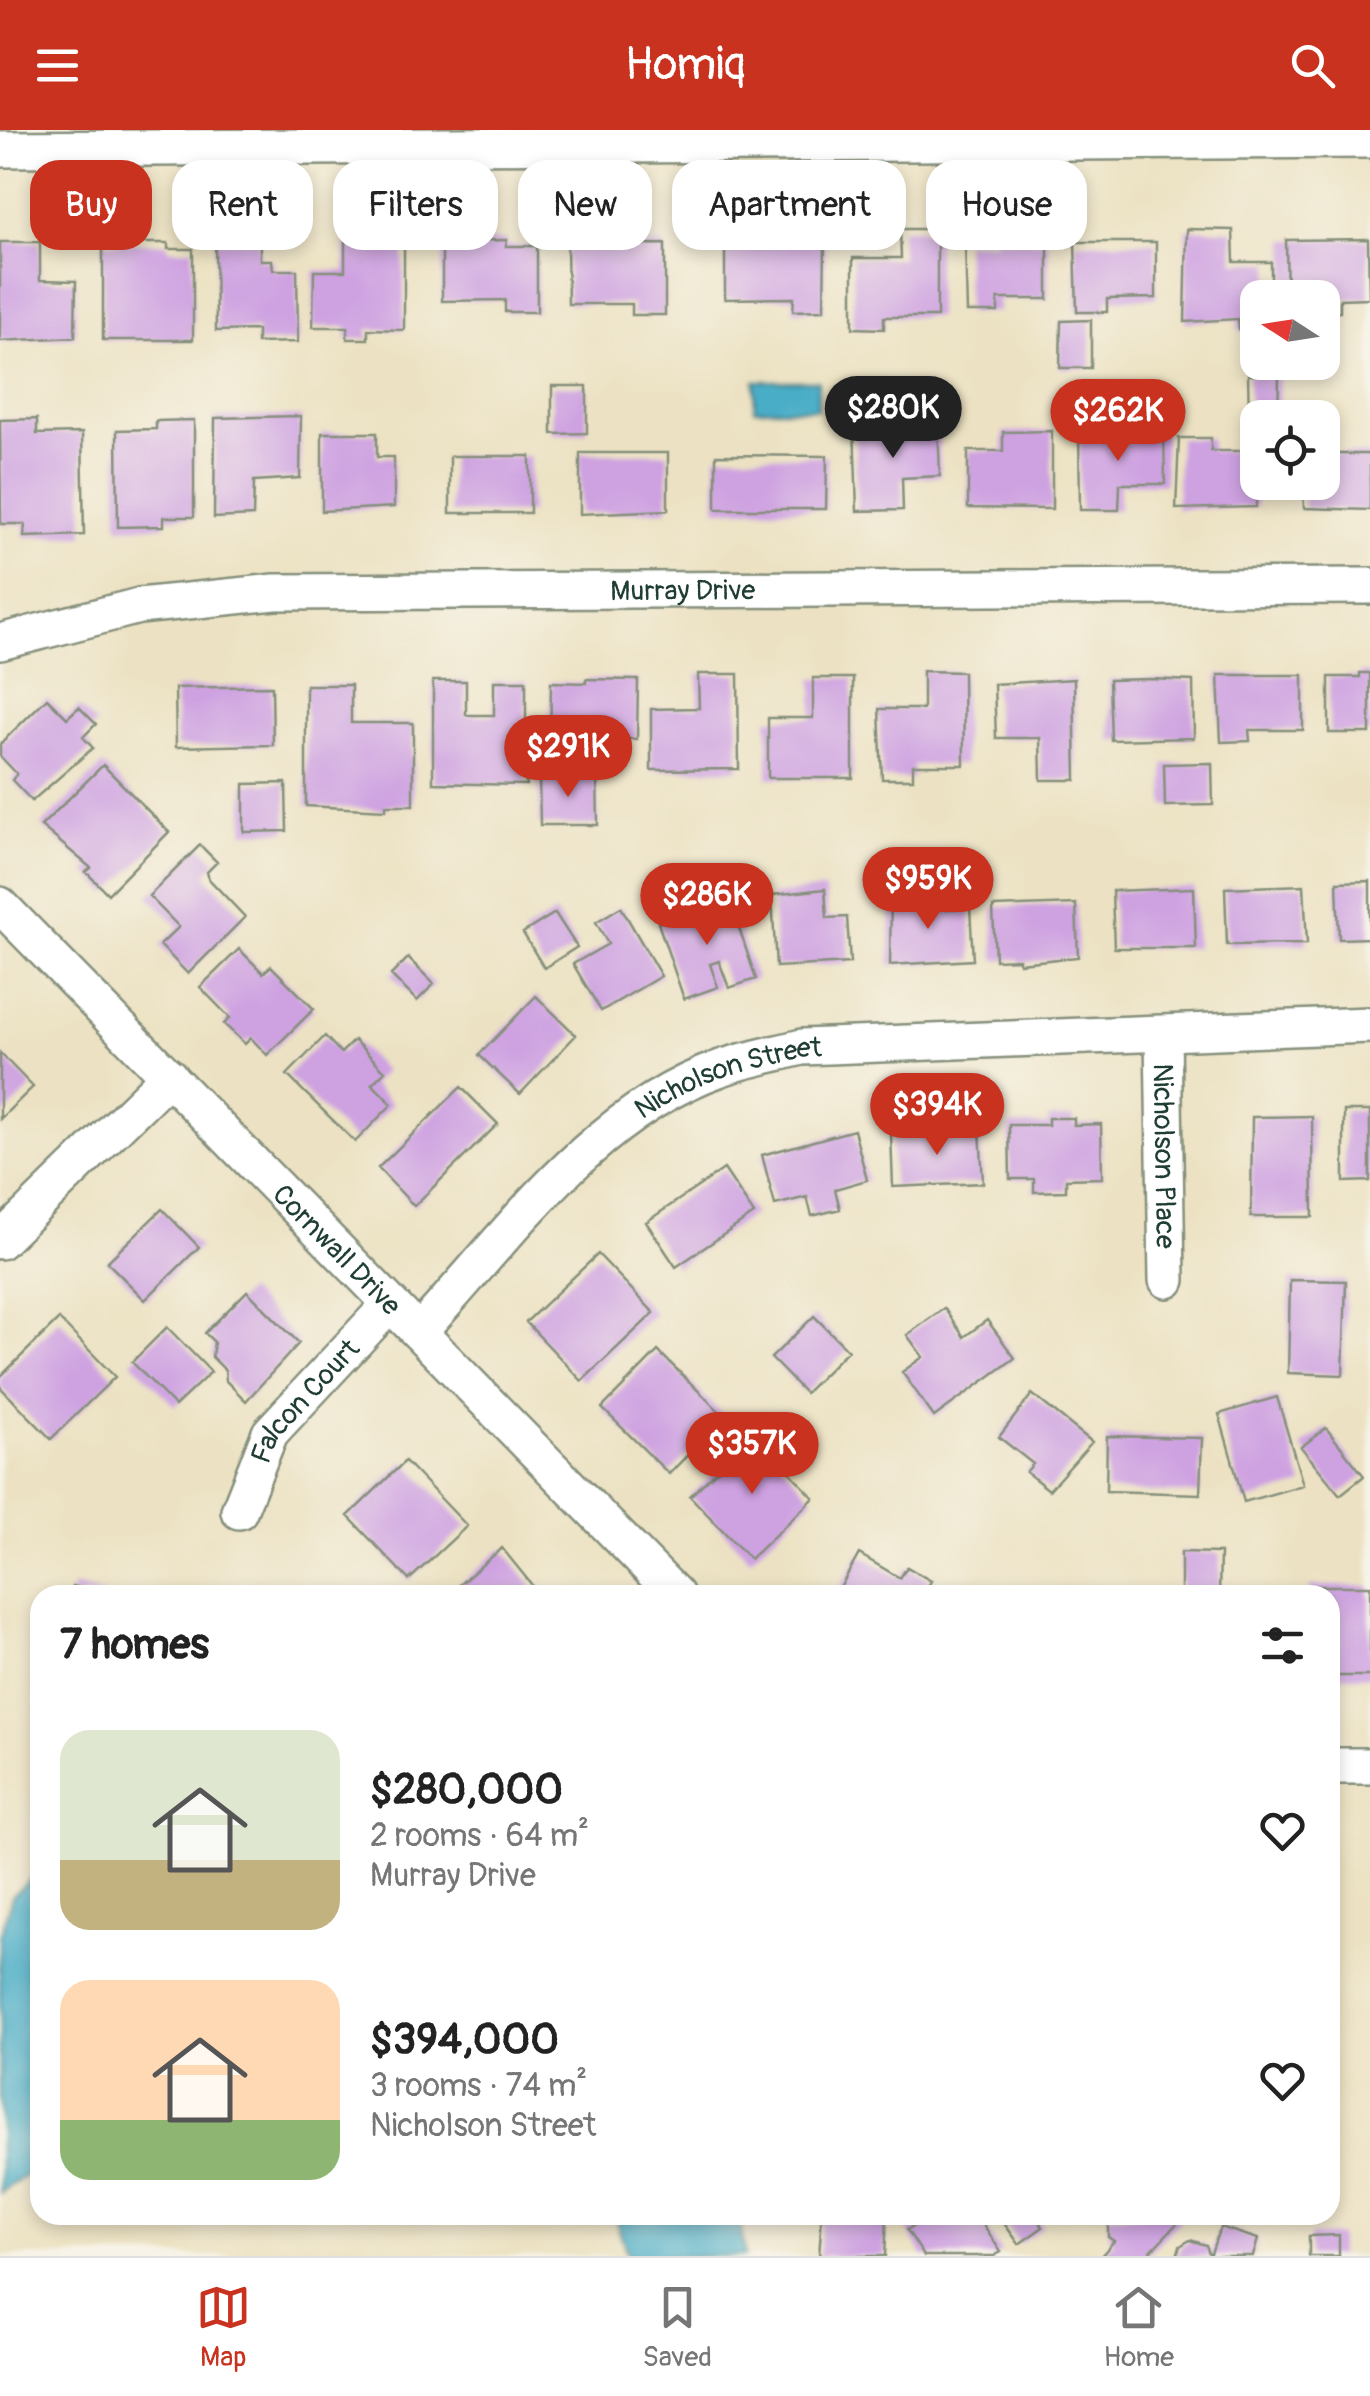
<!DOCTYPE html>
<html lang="en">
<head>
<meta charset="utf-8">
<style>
	:root { --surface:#fff; --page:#f6f6f6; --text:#222; --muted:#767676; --line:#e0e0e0; --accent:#c8321e }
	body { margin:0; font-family:Pangolin,sans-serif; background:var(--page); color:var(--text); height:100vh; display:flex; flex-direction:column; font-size:38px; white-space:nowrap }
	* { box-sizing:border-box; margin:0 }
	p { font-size:32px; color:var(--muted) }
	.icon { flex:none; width:55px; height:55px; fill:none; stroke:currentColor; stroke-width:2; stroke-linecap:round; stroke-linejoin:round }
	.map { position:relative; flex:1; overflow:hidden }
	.side { position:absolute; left:30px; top:1455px; width:1310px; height:640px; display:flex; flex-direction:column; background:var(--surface); border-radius:30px; box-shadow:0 5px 15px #0003 }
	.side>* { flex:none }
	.banner { position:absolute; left:30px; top:30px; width:1310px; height:90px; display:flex; gap:20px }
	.needle { width:65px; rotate:282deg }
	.buttons { position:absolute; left:1240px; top:150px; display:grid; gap:20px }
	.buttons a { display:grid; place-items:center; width:100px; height:100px; border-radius:20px; background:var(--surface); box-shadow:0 5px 15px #0003; font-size:50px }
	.price { position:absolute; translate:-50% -85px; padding:0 22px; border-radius:35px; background:var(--accent); color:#fff; font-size:32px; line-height:65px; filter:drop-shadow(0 2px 5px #0008) }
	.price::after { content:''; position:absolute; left:50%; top:60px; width:30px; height:22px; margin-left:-15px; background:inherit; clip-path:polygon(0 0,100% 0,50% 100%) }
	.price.on { background:#222; color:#fff }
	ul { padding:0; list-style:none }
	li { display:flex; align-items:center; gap:30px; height:250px; padding:0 30px }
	li span { display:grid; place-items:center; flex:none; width:280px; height:200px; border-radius:30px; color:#555 }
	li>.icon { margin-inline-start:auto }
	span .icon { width:120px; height:120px; fill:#fffc; stroke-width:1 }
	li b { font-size:42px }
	h2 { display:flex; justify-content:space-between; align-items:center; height:120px; padding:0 30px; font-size:42px }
	.pill { padding:0 35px; border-radius:30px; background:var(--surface); box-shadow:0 5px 15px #0003; font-size:35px; line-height:90px }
	.pill.on { background:var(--accent); color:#fff }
	header { display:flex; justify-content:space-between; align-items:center; height:130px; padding:0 30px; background:var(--accent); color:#fff; font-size:45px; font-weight:600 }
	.menu { display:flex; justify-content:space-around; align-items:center; height:140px; border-top:2px solid var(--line); background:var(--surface); font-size:28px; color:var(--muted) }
	.menu a { display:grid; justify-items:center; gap:5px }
	.menu .on { color:var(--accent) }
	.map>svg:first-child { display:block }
	.water { fill:#48adc7; stroke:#34757e; stroke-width:2.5 }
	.building { fill:#cea1e1 }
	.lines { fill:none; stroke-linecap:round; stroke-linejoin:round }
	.street-casing { stroke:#86907c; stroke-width:40 }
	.street { stroke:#fff; stroke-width:35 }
	.labels { text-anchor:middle; stroke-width:9; stroke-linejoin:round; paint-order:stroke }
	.street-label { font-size:28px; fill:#1f3d34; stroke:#f7f3e8 }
</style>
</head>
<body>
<header><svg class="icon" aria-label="menu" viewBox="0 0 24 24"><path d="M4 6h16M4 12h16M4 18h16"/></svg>Homiq<svg class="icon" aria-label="search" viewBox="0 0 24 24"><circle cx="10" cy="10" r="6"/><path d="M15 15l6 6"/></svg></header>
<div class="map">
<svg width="1370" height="2126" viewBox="0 0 1370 2126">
	<rect width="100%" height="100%" fill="#f7f3e8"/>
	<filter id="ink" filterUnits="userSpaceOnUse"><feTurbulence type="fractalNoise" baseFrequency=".01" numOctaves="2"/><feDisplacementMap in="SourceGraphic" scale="20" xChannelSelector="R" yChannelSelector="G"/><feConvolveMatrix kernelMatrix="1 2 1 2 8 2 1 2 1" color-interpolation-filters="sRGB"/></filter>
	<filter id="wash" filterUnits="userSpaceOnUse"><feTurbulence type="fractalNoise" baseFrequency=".0048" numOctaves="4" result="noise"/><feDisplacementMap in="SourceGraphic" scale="40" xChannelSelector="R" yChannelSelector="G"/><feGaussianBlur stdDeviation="2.25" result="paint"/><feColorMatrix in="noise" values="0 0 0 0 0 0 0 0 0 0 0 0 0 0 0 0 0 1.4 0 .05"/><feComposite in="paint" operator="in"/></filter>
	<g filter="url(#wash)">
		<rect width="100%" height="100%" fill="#ece2c3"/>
		<!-- water -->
		<path class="water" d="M755,251H818V279H754Z
			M40,1740V2036L0,2063V1807L12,1766Z
			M614,2085H739L745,2126H628Z"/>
		<g id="blocks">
			<!-- building -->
			<path class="building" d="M900,99H937V187H884V199L853,198V128H901Z
				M1187,99L1233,100L1234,132H1271V168H1258V200H1239L1238,189L1185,192Z
				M995,108L1048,112V169H998V182H967L965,112H994Z
				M345,109H404V200L368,199V209H347L348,197H313L314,141H345Z
				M798,109L825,112L824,180L793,181L794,168L725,169V114Z
				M1368,109L1369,168L1340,169V182H1322V168H1287L1286,110Z
				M260,110V130H272L273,140H297L298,212L257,213V200L216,201L215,111Z
				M507,110L506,116H537V182H505V170L442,171V111Z
				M0,112H40V150L76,151L75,207L0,211Z
				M1075,112H1156V168L1107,169V182H1077Z
				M103,113H168V119H193V210H103Z
				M665,114V185H632V174H568L567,115Z
				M1091,190V238H1060L1061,191Z
				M1248,245H1279L1278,287H1249Z
				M552,256H587V303L552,304Z
				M301,286L300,348L254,351L253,386L214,388L215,288Z
				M37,289V304L82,303L84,405L24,407L25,394H1L0,290Z
				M194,290V387H164V396L118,397L117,300L156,299V291Z
				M938,292L940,346L902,348L903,380L857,381L854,295Z
				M1079,300H1164L1165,354H1120L1119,380H1080Z
				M1052,301V379L968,378V321H1003V302Z
				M322,303H377V327H394V377L322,381Z
				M1179,308H1211V321H1256V377L1176,379Z
				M580,323H668V380L580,384Z
				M1322,324H1370V380L1304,378L1303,352H1322Z
				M716,325L827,326L826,379H716Z
				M450,326H530V383H450Z
				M923,541L963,542L964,635H913V649H882L879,579H923Z
				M1360,543H1370V603H1329V547H1360Z
				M698,544H738L739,639L651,640V579L699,578Z
				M1218,545H1303V600H1249L1250,611L1221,612Z
				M813,548H853V648H768V588H813Z
				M586,549L638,550L637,609L585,608V624L550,623L551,552L586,553Z
				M1074,549L1076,650H1041L1040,608H996L994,554Z
				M1151,549L1193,551L1194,608L1111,610L1109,550Z
				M433,551H466V585H494V551H526V655L433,653Z
				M306,555H351V593H413V675H386V680L306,676Z
				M272,556L273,615L176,617L175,558Z
				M47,568L67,588L79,577L96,594L83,607L93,618L32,671L12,650L17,644L0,626V614Z
				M1212,633L1213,675L1165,676L1164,634Z
				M103,635L169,702L108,764L86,742L91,738L41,696Z
				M539,645H597L598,695H540Z
				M286,653L287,701L244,702V654Z
				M200,715L217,732L207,742L209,749L245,787L188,844L160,815L179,797L149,766Z
				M1370,751V808L1339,809L1337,752Z
				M1304,755L1307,814L1227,815L1225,758Z
				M1194,758L1196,818H1114L1112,761Z
				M825,759L827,788L847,787L850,833L776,837L772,765Z
				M923,760L924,780L970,778L973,830L890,835L891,762Z
				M729,768L756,849L729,858L719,831L710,834L718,857L684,869L658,793Z
				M1076,774L1078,827L1019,833V829L995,830L993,777Z
				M621,777L661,846L601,881L573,834L608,814L596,792Z
				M555,783L577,817L544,838L523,803Z
				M239,819L263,843L271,836L314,879L267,925L251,908L245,914L224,894L230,888L200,857Z
				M408,828L434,854L417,871L391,845Z
				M536,866L576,905L520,964L479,925Z
				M325,906L341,923L354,910L385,941L372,954L392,974L355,1012L287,945Z
				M0,923L33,957L0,989Z
				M461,957L498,994L414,1076L378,1038Z
				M1344,981H1370V1051L1344,1052Z
				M1312,986L1313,1087H1251L1252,987Z
				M1048,988H1074V995L1101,994L1102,1048L1066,1049V1061L1034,1062V1049H1010L1009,995H1048Z
				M980,999L983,1053L893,1057L891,1004Z
				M854,1000L867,1050L835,1059L840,1079L812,1086L807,1067L775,1075L762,1025Z
				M724,1039L754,1084L676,1137L646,1092Z
				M162,1079L199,1117L145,1170L107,1132Z
				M598,1124L654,1183L582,1251L526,1192Z
				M1290,1150L1346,1151L1343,1245L1288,1243Z
				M247,1161L299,1213L246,1271L226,1251L225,1240L212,1227L214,1212L205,1203Z
				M944,1178L964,1207L987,1190L1015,1228L934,1287L902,1242L923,1227L907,1205Z
				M814,1186L848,1220L805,1263L771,1228Z
				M59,1189L115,1247L51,1309L0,1257V1247Z
				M167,1197L211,1242L175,1276L132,1232Z
				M658,1221L725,1287L669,1344L602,1278Z
				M1032,1264L1092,1312L1049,1360L1026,1342L1033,1334L999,1307Z
				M1277,1267L1303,1355L1244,1372L1219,1284Z
				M1326,1298L1364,1346L1340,1365L1301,1317Z
				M755,1305L814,1368L750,1429L690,1366Z
				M1107,1306L1202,1308L1200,1364L1106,1361Z
				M405,1331L467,1396L409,1450L348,1386Z
				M502,1418L540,1465H447Z
				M1181,1422L1220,1423L1219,1465H1181Z
				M859,1424L900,1448L907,1437L931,1451L923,1465H836Z
				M73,1456L104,1464V1465H70Z
				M1310,1456H1370V1546H1330V1465H1310Z
				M822,2085L887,2087L885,2126H819Z
				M930,2085H977L1001,2122L994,2126H924L907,2100Z
				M998,2085H1042L1037,2088L1043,2097L1019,2114Z
				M1108,2085H1185L1146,2126H1101L1114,2111L1108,2107Z
				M1220,2097L1258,2109L1253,2126H1210Z
				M1339,2105V2126H1309V2106Z
				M1190,2110L1206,2115L1210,2126H1177L1180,2116Z"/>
		</g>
	</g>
	<g filter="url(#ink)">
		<use href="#blocks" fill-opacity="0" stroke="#86907c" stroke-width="2.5"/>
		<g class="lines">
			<defs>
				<g id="street">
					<path d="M0,19L1370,10"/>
					<path id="s1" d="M0,512L139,476L275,462L1370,456"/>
					<path id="s2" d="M0,775L676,1465"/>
					<path id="s3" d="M1163,904L1167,1150"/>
					<path d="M0,1111L169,946"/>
					<path id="s4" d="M419,1202C507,1107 594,982 721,938C747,929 775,924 802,917L1370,895"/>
					<path id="s5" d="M239,1381L270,1303L390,1174"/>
					<path d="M1330,1636H1370"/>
				</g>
			</defs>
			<!-- street casing -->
			<use href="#street" class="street-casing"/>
			<!-- street -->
			<use href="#street" class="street"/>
		</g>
	</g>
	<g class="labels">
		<!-- street labels -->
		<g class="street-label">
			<text dy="10" stroke="none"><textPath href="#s1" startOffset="688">Murray Drive</textPath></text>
			<text dy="10" stroke="none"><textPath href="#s4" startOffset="410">Nicholson Street</textPath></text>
			<text dy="10" stroke="none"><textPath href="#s3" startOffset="122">Nicholson Place</textPath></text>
			<text dy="10" stroke="none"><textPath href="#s2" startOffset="482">Cornwall Drive</textPath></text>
			<text dy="10" stroke="none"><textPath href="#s5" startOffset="130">Falcon Court</textPath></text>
		</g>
	</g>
</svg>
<div class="buttons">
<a><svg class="needle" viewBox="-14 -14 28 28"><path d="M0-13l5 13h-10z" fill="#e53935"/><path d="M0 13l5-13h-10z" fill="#767676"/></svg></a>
<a><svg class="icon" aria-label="locate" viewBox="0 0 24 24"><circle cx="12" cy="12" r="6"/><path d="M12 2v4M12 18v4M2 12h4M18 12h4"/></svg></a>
</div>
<b class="price on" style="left:893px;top:331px">$280K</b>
<b class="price" style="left:1118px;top:334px">$262K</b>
<b class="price" style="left:568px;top:670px">$291K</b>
<b class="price" style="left:928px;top:802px">$959K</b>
<b class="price" style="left:707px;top:818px">$286K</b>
<b class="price" style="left:937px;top:1028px">$394K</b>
<b class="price" style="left:752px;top:1367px">$357K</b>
<div class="banner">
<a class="pill on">Buy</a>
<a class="pill">Rent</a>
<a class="pill">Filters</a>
<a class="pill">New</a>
<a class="pill">Apartment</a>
<a class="pill">House</a>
</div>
<section class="side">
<h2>7 homes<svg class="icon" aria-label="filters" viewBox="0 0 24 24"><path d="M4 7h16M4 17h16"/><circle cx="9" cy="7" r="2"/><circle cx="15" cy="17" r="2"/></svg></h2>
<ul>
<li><span style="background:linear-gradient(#dfe7d0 65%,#c2b280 0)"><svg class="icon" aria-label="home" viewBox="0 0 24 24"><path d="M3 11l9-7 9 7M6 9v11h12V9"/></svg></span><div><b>$280,000</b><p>2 rooms · 64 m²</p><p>Murray Drive</p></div><svg class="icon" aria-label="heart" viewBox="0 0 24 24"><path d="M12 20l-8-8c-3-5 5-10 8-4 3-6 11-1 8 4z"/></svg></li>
<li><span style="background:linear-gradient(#ffd9b3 70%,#8fb573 0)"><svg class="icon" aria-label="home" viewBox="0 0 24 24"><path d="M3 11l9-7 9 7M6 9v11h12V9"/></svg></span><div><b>$394,000</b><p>3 rooms · 74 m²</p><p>Nicholson Street</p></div><svg class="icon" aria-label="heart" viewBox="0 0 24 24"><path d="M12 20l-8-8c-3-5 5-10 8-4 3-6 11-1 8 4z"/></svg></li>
</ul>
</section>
</div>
<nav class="menu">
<a class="on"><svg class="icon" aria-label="map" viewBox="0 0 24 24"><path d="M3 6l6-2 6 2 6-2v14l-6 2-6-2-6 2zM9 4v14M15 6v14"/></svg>Map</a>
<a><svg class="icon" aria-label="saved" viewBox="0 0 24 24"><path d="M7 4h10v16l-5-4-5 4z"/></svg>Saved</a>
<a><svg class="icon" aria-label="home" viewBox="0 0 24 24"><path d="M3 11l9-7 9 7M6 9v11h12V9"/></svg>Home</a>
</nav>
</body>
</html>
